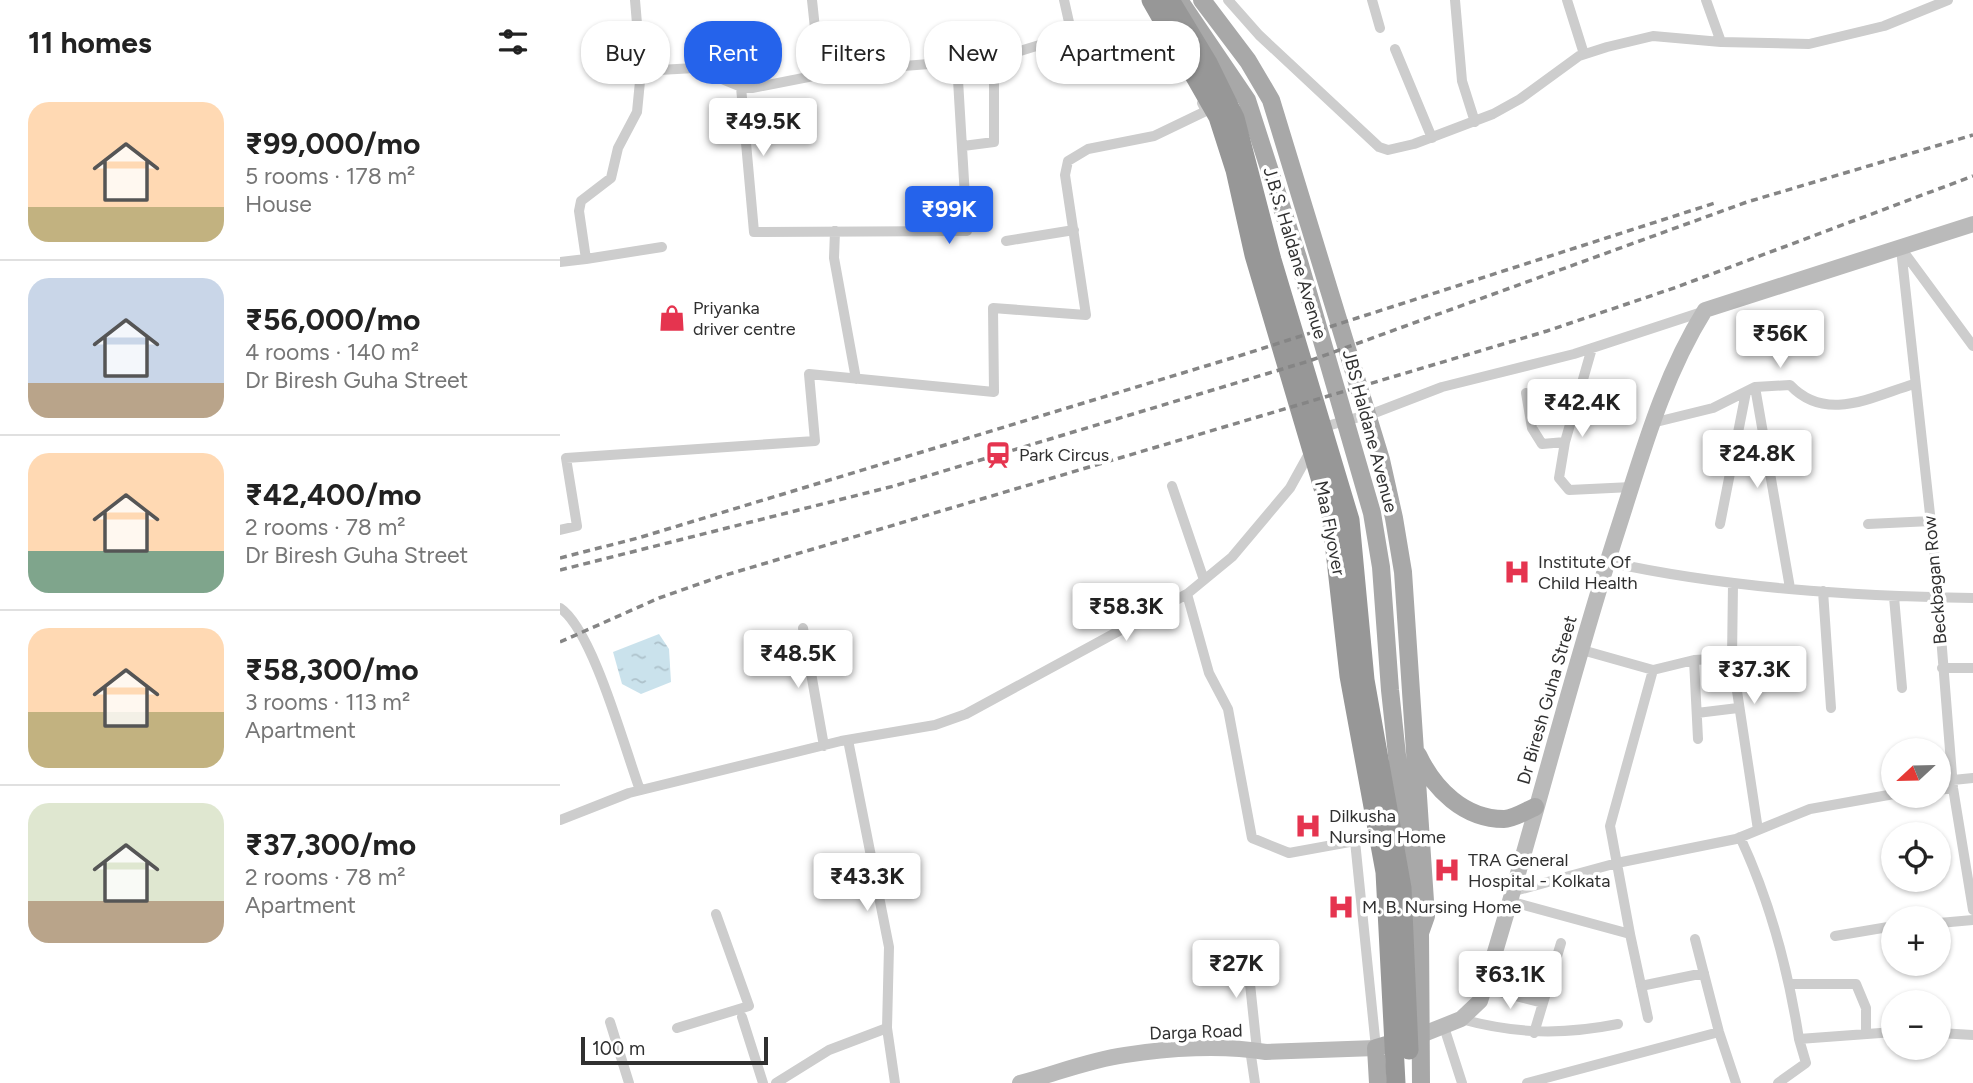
<!DOCTYPE html>
<html lang="en">
<head>
<meta charset="utf-8">
<style>
	:root { --surface:#fff; --page:#f2f2f2; --text:#222; --muted:#767676; --line:#e0e0e0; --accent:#2563eb }
	body { margin:0; font-family:Figtree,sans-serif; background:var(--page); color:var(--text); height:100vh; display:flex; flex-direction:column; font-size:26px; white-space:nowrap }
	* { box-sizing:border-box; margin:0 }
	p { font-size:23px; color:var(--muted) }
	.icon { flex:none; width:38px; height:38px; fill:none; stroke:currentColor; stroke-width:2; stroke-linecap:round; stroke-linejoin:round }
	.map { position:relative; flex:1; overflow:hidden }
	.sheet { display:flex; flex-direction:column; background:var(--surface); width:560px }
	.sheet>* { flex:none }
	.top-card { position:absolute; left:21px; top:21px; width:665px; height:63px; display:flex; gap:14px }
	.needle { width:46px; rotate:248deg }
	.buttons { position:absolute; left:1321px; top:738px; display:grid; gap:14px }
	.buttons a { display:grid; place-items:center; width:70px; height:70px; border-radius:50%; background:var(--surface); box-shadow:0 2px 5px #0004; font-size:35px }
	.scale { position:absolute; left:21px; bottom:18px; width:187px; box-sizing:border-box; padding-left:7px; border:4px solid #303030; border-top:0; font-size:19px; line-height:24px; white-space:nowrap; color:#303030; -webkit-text-stroke:5px #fff; paint-order:stroke }
	.price { position:absolute; translate:-50% -60px; padding:0 16px; border-radius:7px; background:#fff; color:#222; font-size:23px; line-height:46px; filter:drop-shadow(0 2px 4px #0008) }
	.price::after { content:''; position:absolute; left:50%; top:42px; width:21px; height:16px; margin-left:-10px; background:inherit; clip-path:polygon(0 0,100% 0,50% 100%) }
	.price.current { background:var(--accent); color:#fff }
	ul { padding:0; list-style:none }
	li { display:flex; align-items:center; gap:21px; height:175px; padding:0 28px }
	li+li { border-top:2px solid var(--line) }
	li span { display:grid; place-items:center; flex:none; width:196px; height:140px; border-radius:21px; color:#555 }
	li>.icon { margin-inline-start:auto }
	span .icon { width:84px; height:84px; fill:#fffc; stroke-width:1 }
	li b { font-size:30px }
	h2 { display:flex; justify-content:space-between; align-items:center; height:84px; padding:0 28px; font-size:30px }
	.tag { padding:0 24px; border-radius:28px; background:var(--surface); box-shadow:0 2px 5px #0004; font-size:24px; line-height:63px }
	.tag.current { background:var(--accent); color:#fff }
	main { display:flex; flex:1; min-height:0 }
	.map>svg:first-child { display:block }
	.water { fill:url(#water-ripples) }
	.lines { fill:none; stroke-linecap:round; stroke-linejoin:round }
	.street { stroke:#cdcdcd; stroke-width:10 }
	.secondary { stroke:#bababa; stroke-width:16 }
	.primary { stroke:#a8a8a8; stroke-width:18 }
	.highway { stroke:#979797; stroke-width:19 }
	.rail { stroke:#858585; stroke-width:3.5; stroke-dasharray:7 5; stroke-linecap:butt }
	.labels { text-anchor:middle; stroke-width:7; stroke-linejoin:round; paint-order:stroke }
	.street-label { font-size:18px; fill:#303030; stroke:#fff }
	.poi-label { font-size:18px; fill:#303030; stroke:#fff; text-anchor:start }
</style>
</head>
<body>
<main>
<section class="sheet">
<h2>11 homes<svg class="icon" aria-label="filters" viewBox="0 0 24 24"><path d="M4 7h16M4 17h16"/><circle cx="9" cy="7" r="2"/><circle cx="15" cy="17" r="2"/></svg></h2>
<ul>
<li><span style="background:linear-gradient(#ffd9b3 75%,#c2b280 0)"><svg class="icon" aria-label="home" viewBox="0 0 24 24"><path d="M3 11l9-7 9 7M6 9v11h12V9"/></svg></span><div><b>₹99,000/mo</b><p>5 rooms · 178 m²</p><p>House</p></div></li>
<li><span style="background:linear-gradient(#c9d6e8 75%,#b9a48a 0)"><svg class="icon" aria-label="home" viewBox="0 0 24 24"><path d="M3 11l9-7 9 7M6 9v11h12V9"/></svg></span><div><b>₹56,000/mo</b><p>4 rooms · 140 m²</p><p>Dr Biresh Guha Street</p></div></li>
<li><span style="background:linear-gradient(#ffd9b3 70%,#7fa58c 0)"><svg class="icon" aria-label="home" viewBox="0 0 24 24"><path d="M3 11l9-7 9 7M6 9v11h12V9"/></svg></span><div><b>₹42,400/mo</b><p>2 rooms · 78 m²</p><p>Dr Biresh Guha Street</p></div></li>
<li><span style="background:linear-gradient(#ffd9b3 60%,#c2b280 0)"><svg class="icon" aria-label="home" viewBox="0 0 24 24"><path d="M3 11l9-7 9 7M6 9v11h12V9"/></svg></span><div><b>₹58,300/mo</b><p>3 rooms · 113 m²</p><p>Apartment</p></div></li>
<li><span style="background:linear-gradient(#dfe7d0 70%,#b9a48a 0)"><svg class="icon" aria-label="home" viewBox="0 0 24 24"><path d="M3 11l9-7 9 7M6 9v11h12V9"/></svg></span><div><b>₹37,300/mo</b><p>2 rooms · 78 m²</p><p>Apartment</p></div></li>
</ul>
</section>
<div class="map">
<svg width="1413" height="1083" viewBox="0 0 1413 1083">
	<defs>
		<pattern id="water-ripples" width="26" height="14" patternUnits="userSpaceOnUse" patternTransform="scale(1.75)"><rect width="26" height="14" fill="#cae2ec"/><path d="M2 4q2-2 4 0t4 0M15 11q2-2 4 0t4 0" fill="none" stroke="#aec2cb"/></pattern>
	</defs>
	<rect width="100%" height="100%" fill="#fff"/>
	<!-- water -->
	<path class="water" d="M99,634L109,649L111,682L81,694L62,684L53,652Z"/>
	<g class="lines">
		<!-- street -->
		<path class="street" d="M252,0L260,76
			M668,0L699,35L819,147L828,150L854,144L933,114L960,99L1019,56L1047,47L1093,36L1161,42L1249,44L1324,26L1388,0
			M812,0L820,28
			M895,0L902,81L915,122
			M1007,0L1024,54
			M1146,0L1161,42
			M835,49L872,138
			M81,71L135,68L181,87L192,88L279,71L434,59L486,43L511,31L504,0
			M181,87L194,232L407,231L398,80
			M403,146L434,142V59
			M275,231L274,258L296,379
			M446,241L514,230
			M1341,249L1375,560L1393,788L1413,910
			M1343,251L1413,346
			M26,259L102,247
			M0,262L26,259L19,211L21,201L51,178L58,148L77,112L81,71L75,0
			M1032,348L1005,442L999,478L1009,490L1072,487
			M1195,387L1230,588
			M966,393L972,428L982,444L1005,442
			M1092,423L1153,408L1195,387L1230,385C1266,423 1311,397 1354,384
			M762,433L767,426L817,412L882,387L1014,354L1145,311
			M612,486L644,580
			M1160,524L1186,392
			M1308,524L1371,521
			M0,530L17,526L6,458L255,441L249,374L434,392L433,308L526,315L505,175L508,161L528,149L594,136L646,111L642,103
			M1048,562C1168,588 1290,596 1413,598
			M1173,584L1172,658L1198,830
			M1263,591L1271,708
			M627,594L672,557L730,488L751,450
			M1334,597L1342,688
			M0,608C33,630 65,750 80,790
			M243,628L264,746
			M1022,650L1093,670L1134,660
			M1382,668H1413
			M1137,713L1178,708
			M1138,739L1134,660L1172,658
			M288,740L329,947L327,1028L335,1083
			M1393,780L1413,778
			M1379,790L1393,788
			M0,820L69,793L281,741L375,725L406,714L627,594L649,673L668,709L692,838L729,853L795,841L816,1048
			M1180,837C1210,901 1228,969 1239,1039
			M951,892L1057,863L1176,839L1250,809L1334,794
			M949,901L1070,934L1088,1018
			M1379,923L1413,920
			M1070,934L1050,826L1093,670
			M1275,936L1334,926
			M1135,939L1159,1032L1176,1083
			M686,946L697,1050
			M1230,984H1296L1306,1008V1033
			M1081,986L1144,973
			M924,988L983,1003
			M182,1017L203,1083
			M901,1019C955,1034 1003,1035 1058,1024
			M50,1022L69,1083
			M884,1027L902,1083
			M117,1028L189,1006L156,914
			M974,1033L1001,943
			M1379,1033L1413,1035
			M690,1049L695,1083
			M216,1083L269,1050L327,1028
			M967,1083L1159,1032
			M1218,1083L1246,1063L1239,1039L1334,1032"/>
		<!-- secondary -->
		<path class="secondary" d="M861,1035L901,1019L920,1001C969,846 1007,687 1057,532C1082,455 1102,379 1145,310L1413,224
			M460,1083C495,1074 529,1060 565,1055C609,1048 662,1045 706,1052L816,1048"/>
		<!-- primary -->
		<path class="primary" d="M642,0L688,61L711,100L821,460L834,518L843,572L866,916L860,933
			M621,3L687,100L738,258L812,513L821,567L830,690L854,913L860,933L861,1083
			M858,755C874,789 904,819 944,819C953,819 966,811 975,807
			M818,1083L816,1048L846,1039"/>
		<!-- highway -->
		<path class="highway" d="M591,0L658,117L675,170L694,255L771,515L789,676L825,872L836,1083
			M610,0L648,63L675,118L712,260L790,520L805,680L842,888L849,1050"/>
		<!-- rail -->
		<path class="rail" d="M0,558L78,538L682,355L1155,203
			M0,570L334,486L749,361L1187,202L1413,135
			M0,642L99,598L159,577L987,331L1117,287L1413,176"/>
	</g>
	<!-- icons -->
	<defs>
		<symbol id="shop-bare" viewBox="-9 -9 18 18"><path d="M-5-2.5h2.3a2.7 3.5 0 0 1 5.4 0H5L5.5 6h-11ZM-1.5-2.5h3a1.5 2.3 0 0 0-3 0Z" fill="#e5344f" stroke="#fff" stroke-width="2.5" paint-order="stroke"/></symbol>
		<symbol id="station-bare" viewBox="-9 -9 18 18"><path d="M-3-6H3Q5-6 5-4V2Q5 4 3 4L4.5 6H3L1.5 4h-3L-3 6H-4.5L-3 4Q-5 4-5 2V-4Q-5-6-3-6ZM-3.5-4v3h7v-3ZM-3.5 1v1.5H-2V1ZM2 1v1.5H3.5V1Z" fill="#e5344f" stroke="#fff" stroke-width="2.5" paint-order="stroke"/></symbol>
		<symbol id="hospital-bare" viewBox="-9 -9 18 18"><path d="M-5-5h3v3.5h4V-5h3V5h-3V1.5h-4V5h-3Z" fill="#e5344f" stroke="#fff" stroke-width="2.5" paint-order="stroke"/></symbol>
	</defs>
	<g fill-rule="evenodd">
		<use href="#shop-bare" x="93" y="299" width="38" height="38"/>
		<use href="#station-bare" x="419" y="436" width="38" height="38"/>
		<use href="#hospital-bare" x="938" y="553" width="38" height="38"/>
		<use href="#hospital-bare" x="729" y="807" width="38" height="38"/>
		<use href="#hospital-bare" x="868" y="851" width="38" height="38"/>
		<use href="#hospital-bare" x="762" y="888" width="38" height="38"/>
	</g>
	<g class="labels">
		<!-- street labels -->
		<g class="street-label">
			<text transform="translate(735 253) rotate(73)" y="6">J.B.S. Haldane Avenue</text>
			<text transform="translate(810 431) rotate(75)" y="6">JBS Haldane Avenue</text>
			<text transform="translate(770 528) rotate(79)" y="6">Maa Flyover</text>
			<text transform="translate(1375 580) rotate(-95)" y="6">Beckbagan Row</text>
			<text transform="translate(987 700) rotate(-74)" y="6">Dr Biresh Guha Street</text>
			<text transform="translate(636 1032) rotate(-2)" y="6">Darga Road</text>
		</g>
		<!-- poi labels -->
		<g class="poi-label">
			<text x="133" y="314">Priyanka<tspan x="133" dy="21">driver centre</tspan></text>
			<text x="459" y="461">Park Circus</text>
			<text x="978" y="568">Institute Of<tspan x="978" dy="21">Child Health</tspan></text>
			<text x="769" y="822">Dilkusha<tspan x="769" dy="21">Nursing Home</tspan></text>
			<text x="908" y="866">TRA General<tspan x="908" dy="21">Hospital - Kolkata</tspan></text>
			<text x="802" y="913">M. B. Nursing Home</text>
		</g>
	</g>
</svg>
<div class="buttons">
<a><svg class="needle" viewBox="-14 -14 28 28"><path d="M0-13l5 13h-10z" fill="#e53935"/><path d="M0 13l5-13h-10z" fill="#767676"/></svg></a>
<a><svg class="icon" aria-label="locate" viewBox="0 0 24 24"><circle cx="12" cy="12" r="6"/><path d="M12 2v4M12 18v4M2 12h4M18 12h4"/></svg></a>
<a>+</a>
<a>−</a>
</div>
<div class="scale">100 m</div>
<b class="price" style="left:203px;top:158px">₹49.5K</b>
<b class="price current" style="left:389px;top:246px">₹99K</b>
<b class="price" style="left:1220px;top:370px">₹56K</b>
<b class="price" style="left:1022px;top:439px">₹42.4K</b>
<b class="price" style="left:1197px;top:490px">₹24.8K</b>
<b class="price" style="left:566px;top:643px">₹58.3K</b>
<b class="price" style="left:238px;top:690px">₹48.5K</b>
<b class="price" style="left:1194px;top:706px">₹37.3K</b>
<b class="price" style="left:307px;top:913px">₹43.3K</b>
<b class="price" style="left:676px;top:1000px">₹27K</b>
<b class="price" style="left:950px;top:1011px">₹63.1K</b>
<div class="top-card">
<a class="tag">Buy</a>
<a class="tag current">Rent</a>
<a class="tag">Filters</a>
<a class="tag">New</a>
<a class="tag">Apartment</a>
</div>
</div>
</main>
</body>
</html>
